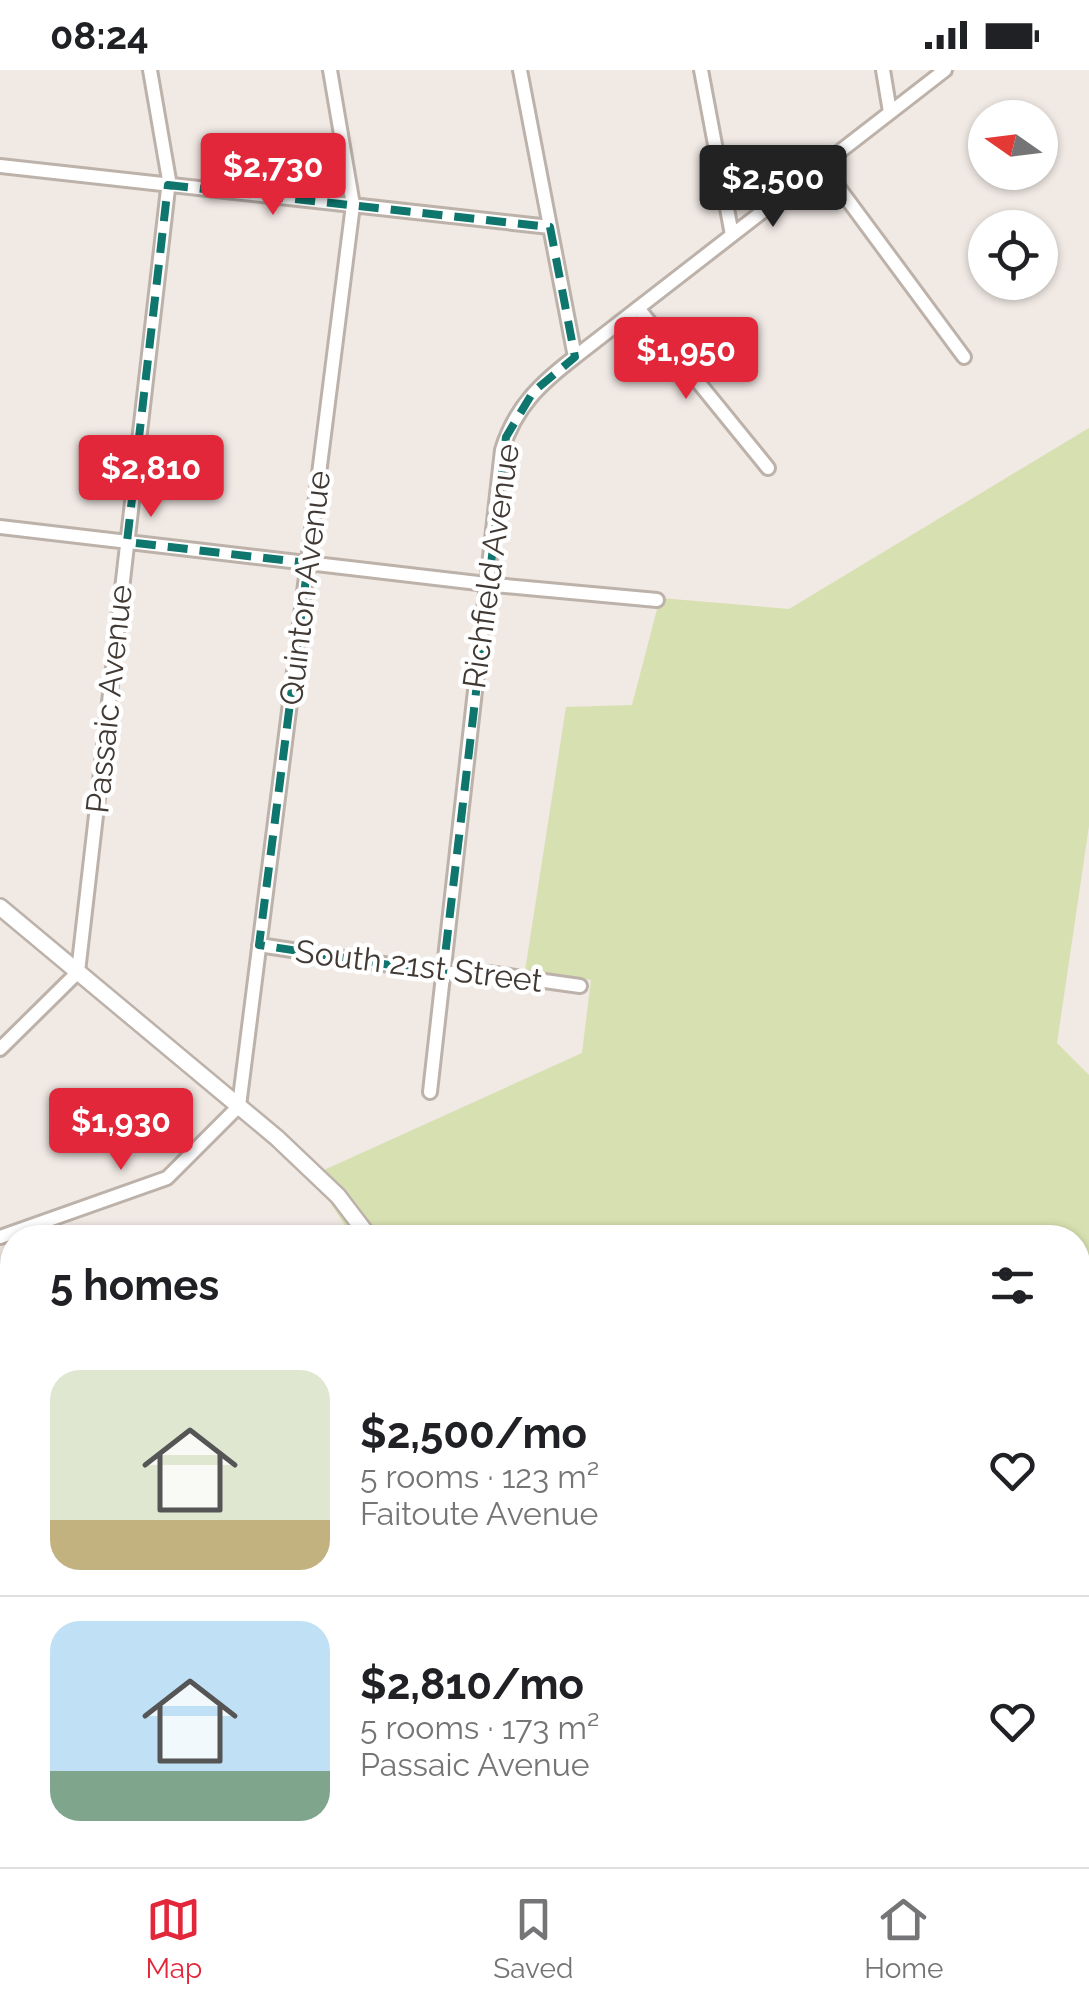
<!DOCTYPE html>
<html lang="en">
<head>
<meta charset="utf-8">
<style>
	:root { --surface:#fff; --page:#f6f6f6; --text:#202124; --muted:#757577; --line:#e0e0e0; --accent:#e3273b }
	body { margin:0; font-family:Raleway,sans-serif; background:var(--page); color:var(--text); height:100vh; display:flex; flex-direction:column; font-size:38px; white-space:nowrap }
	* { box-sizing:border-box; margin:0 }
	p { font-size:32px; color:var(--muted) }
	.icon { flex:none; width:55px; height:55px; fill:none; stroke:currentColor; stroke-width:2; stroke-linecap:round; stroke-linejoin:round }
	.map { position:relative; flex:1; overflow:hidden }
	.sheet { position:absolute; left:0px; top:1155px; width:1090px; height:642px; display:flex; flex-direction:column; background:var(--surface); border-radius:40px 40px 0 0; box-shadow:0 2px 8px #0004 }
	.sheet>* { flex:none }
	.needle { width:65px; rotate:284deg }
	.buttons { position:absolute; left:968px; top:30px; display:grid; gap:20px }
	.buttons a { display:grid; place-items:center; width:90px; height:90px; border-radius:50%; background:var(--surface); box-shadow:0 2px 8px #0004; font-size:50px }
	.price { position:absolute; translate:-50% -85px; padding:0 22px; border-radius:10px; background:var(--accent); color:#fff; font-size:32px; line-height:65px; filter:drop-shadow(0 2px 5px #0008) }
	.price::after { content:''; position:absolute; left:50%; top:60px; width:30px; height:22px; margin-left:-15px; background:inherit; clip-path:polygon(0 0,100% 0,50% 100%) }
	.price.current { background:#222; color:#fff }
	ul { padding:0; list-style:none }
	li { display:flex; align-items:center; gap:30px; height:250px; padding:0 50px }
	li+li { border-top:2px solid var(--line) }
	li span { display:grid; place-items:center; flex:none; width:280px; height:200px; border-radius:30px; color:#555 }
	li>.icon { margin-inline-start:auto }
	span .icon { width:120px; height:120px; fill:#fffc; stroke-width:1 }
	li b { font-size:42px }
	h2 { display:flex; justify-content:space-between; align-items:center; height:120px; padding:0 50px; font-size:42px }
	.status { display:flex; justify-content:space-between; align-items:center; height:70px; padding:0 50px; background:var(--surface); direction:ltr }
	.status svg { height:28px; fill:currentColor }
	.dock { display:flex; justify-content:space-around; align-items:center; height:140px; border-top:2px solid var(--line); background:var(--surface); font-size:28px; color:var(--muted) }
	.dock a { display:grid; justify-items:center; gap:5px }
	.dock .current { color:var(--accent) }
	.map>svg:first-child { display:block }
	.green { fill:#d7e0b0 }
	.parking { fill:#dedad9 }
	.water { fill:#a5dde7 }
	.building { fill:#d3c5bd; stroke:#cab8ae; stroke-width:2.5 }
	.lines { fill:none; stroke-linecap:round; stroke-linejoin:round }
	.service-casing { stroke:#bdb2aa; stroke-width:11 }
	.minor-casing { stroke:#bdb2aa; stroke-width:18 }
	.tertiary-casing { stroke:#bdb2aa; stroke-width:20 }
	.service { stroke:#fff; stroke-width:6 }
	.minor { stroke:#fff; stroke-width:12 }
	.tertiary { stroke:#fff; stroke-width:15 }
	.marked { fill:none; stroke:#0f766e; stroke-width:8; stroke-dasharray:20 12; stroke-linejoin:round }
	.labels { text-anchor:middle; stroke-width:9; stroke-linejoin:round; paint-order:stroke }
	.street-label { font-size:32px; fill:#413934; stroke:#fff }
</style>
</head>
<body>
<div class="status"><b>08:24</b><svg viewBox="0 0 49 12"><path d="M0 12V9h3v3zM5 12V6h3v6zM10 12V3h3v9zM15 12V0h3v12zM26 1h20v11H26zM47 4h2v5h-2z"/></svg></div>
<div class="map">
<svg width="1089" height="1797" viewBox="0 0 1089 1797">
	<rect width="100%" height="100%" fill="#f0e9e4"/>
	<!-- green -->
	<path class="green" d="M1089,358V756L1057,973L1089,1005V1340L1078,1331V1168L352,1167L313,1105L582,983L591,910L525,901L566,637L632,635L660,528L789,539Z
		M0,1708H12V1785H207L206,1797H0Z"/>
	<!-- parking -->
	<path class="parking" d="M225,1785H361L360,1797H224Z"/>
	<!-- water -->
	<path class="water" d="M40,1785H119L117,1797H39Z"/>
	<!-- building -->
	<path class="building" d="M938,1785H993L999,1797H944Z"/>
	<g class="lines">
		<defs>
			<path id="service" d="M1078,1367L1089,1376
				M865,1785L871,1797
				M881,1785L894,1797"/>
			<path id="minor" d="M701,0L732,165
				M883,0L890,42
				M822,95L964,287
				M0,96L550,157
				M638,238L768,398
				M575,287L945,0
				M0,457L495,515L657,530
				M259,875L443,903H488L580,916
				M0,979L78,902L169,110L150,0
				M430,1022L502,380C515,337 541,313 575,287L520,0
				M0,1167L167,1108L239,1036L353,135L330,0
				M0,1358L12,1352
				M1078,1484L1089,1470
				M0,1534L12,1537
				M1078,1540L1089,1549"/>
			<path id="tertiary" d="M0,837L277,1068L338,1126L370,1168
				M716,1785L723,1797"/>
		</defs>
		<!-- service casing -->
		<use href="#service" class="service-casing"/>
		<!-- minor casing -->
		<use href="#minor" class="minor-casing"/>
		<!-- tertiary casing -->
		<use href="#tertiary" class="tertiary-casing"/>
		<!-- service -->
		<use href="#service" class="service"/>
		<!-- minor -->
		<use href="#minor" class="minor"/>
		<!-- tertiary -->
		<use href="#tertiary" class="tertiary"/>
	</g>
	<!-- marked area -->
	<path class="marked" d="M168,115L550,157L575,287L533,322L506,367L443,903L259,875L308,493L127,472Z"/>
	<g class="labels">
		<!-- street labels -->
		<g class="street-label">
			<text transform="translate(491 496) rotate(-82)" y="11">Richfield Avenue</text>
			<text transform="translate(305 518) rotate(-83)" y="11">Quinton Avenue</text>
			<text transform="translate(109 629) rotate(-84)" y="11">Passaic Avenue</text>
			<text transform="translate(419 896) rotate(7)" y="11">South 21st Street</text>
		</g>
	</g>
</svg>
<div class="buttons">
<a><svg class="needle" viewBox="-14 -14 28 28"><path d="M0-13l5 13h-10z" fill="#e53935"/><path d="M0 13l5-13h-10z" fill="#757577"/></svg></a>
<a><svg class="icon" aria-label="locate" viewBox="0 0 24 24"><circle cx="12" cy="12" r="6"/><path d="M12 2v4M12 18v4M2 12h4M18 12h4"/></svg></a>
</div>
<b class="price" style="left:273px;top:148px">$2,730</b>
<b class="price current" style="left:773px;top:160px">$2,500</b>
<b class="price" style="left:686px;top:332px">$1,950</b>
<b class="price" style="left:151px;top:450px">$2,810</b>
<b class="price" style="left:121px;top:1103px">$1,930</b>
<section class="sheet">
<h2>5 homes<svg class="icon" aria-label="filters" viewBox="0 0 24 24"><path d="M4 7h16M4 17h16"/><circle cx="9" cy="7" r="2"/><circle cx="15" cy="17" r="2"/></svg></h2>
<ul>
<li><span style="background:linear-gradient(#dfe7d0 75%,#c2b280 0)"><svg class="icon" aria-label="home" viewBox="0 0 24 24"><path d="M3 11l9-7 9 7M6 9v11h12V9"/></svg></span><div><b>$2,500/mo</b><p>5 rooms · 123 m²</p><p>Faitoute Avenue</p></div><svg class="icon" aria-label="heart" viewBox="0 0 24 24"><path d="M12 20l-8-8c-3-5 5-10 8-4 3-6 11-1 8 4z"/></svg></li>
<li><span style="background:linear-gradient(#bfe0f5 75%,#7fa58c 0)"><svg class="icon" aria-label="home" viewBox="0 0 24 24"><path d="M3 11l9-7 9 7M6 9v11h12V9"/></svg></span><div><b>$2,810/mo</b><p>5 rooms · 173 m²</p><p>Passaic Avenue</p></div><svg class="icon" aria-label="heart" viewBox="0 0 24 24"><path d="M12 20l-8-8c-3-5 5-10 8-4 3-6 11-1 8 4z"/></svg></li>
</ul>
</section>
</div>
<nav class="dock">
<a class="current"><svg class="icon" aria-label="map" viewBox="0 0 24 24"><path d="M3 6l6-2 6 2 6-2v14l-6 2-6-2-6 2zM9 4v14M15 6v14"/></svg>Map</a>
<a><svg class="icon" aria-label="saved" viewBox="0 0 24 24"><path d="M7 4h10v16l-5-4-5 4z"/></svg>Saved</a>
<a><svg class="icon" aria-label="home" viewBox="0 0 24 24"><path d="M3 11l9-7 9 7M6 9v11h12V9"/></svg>Home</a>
</nav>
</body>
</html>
